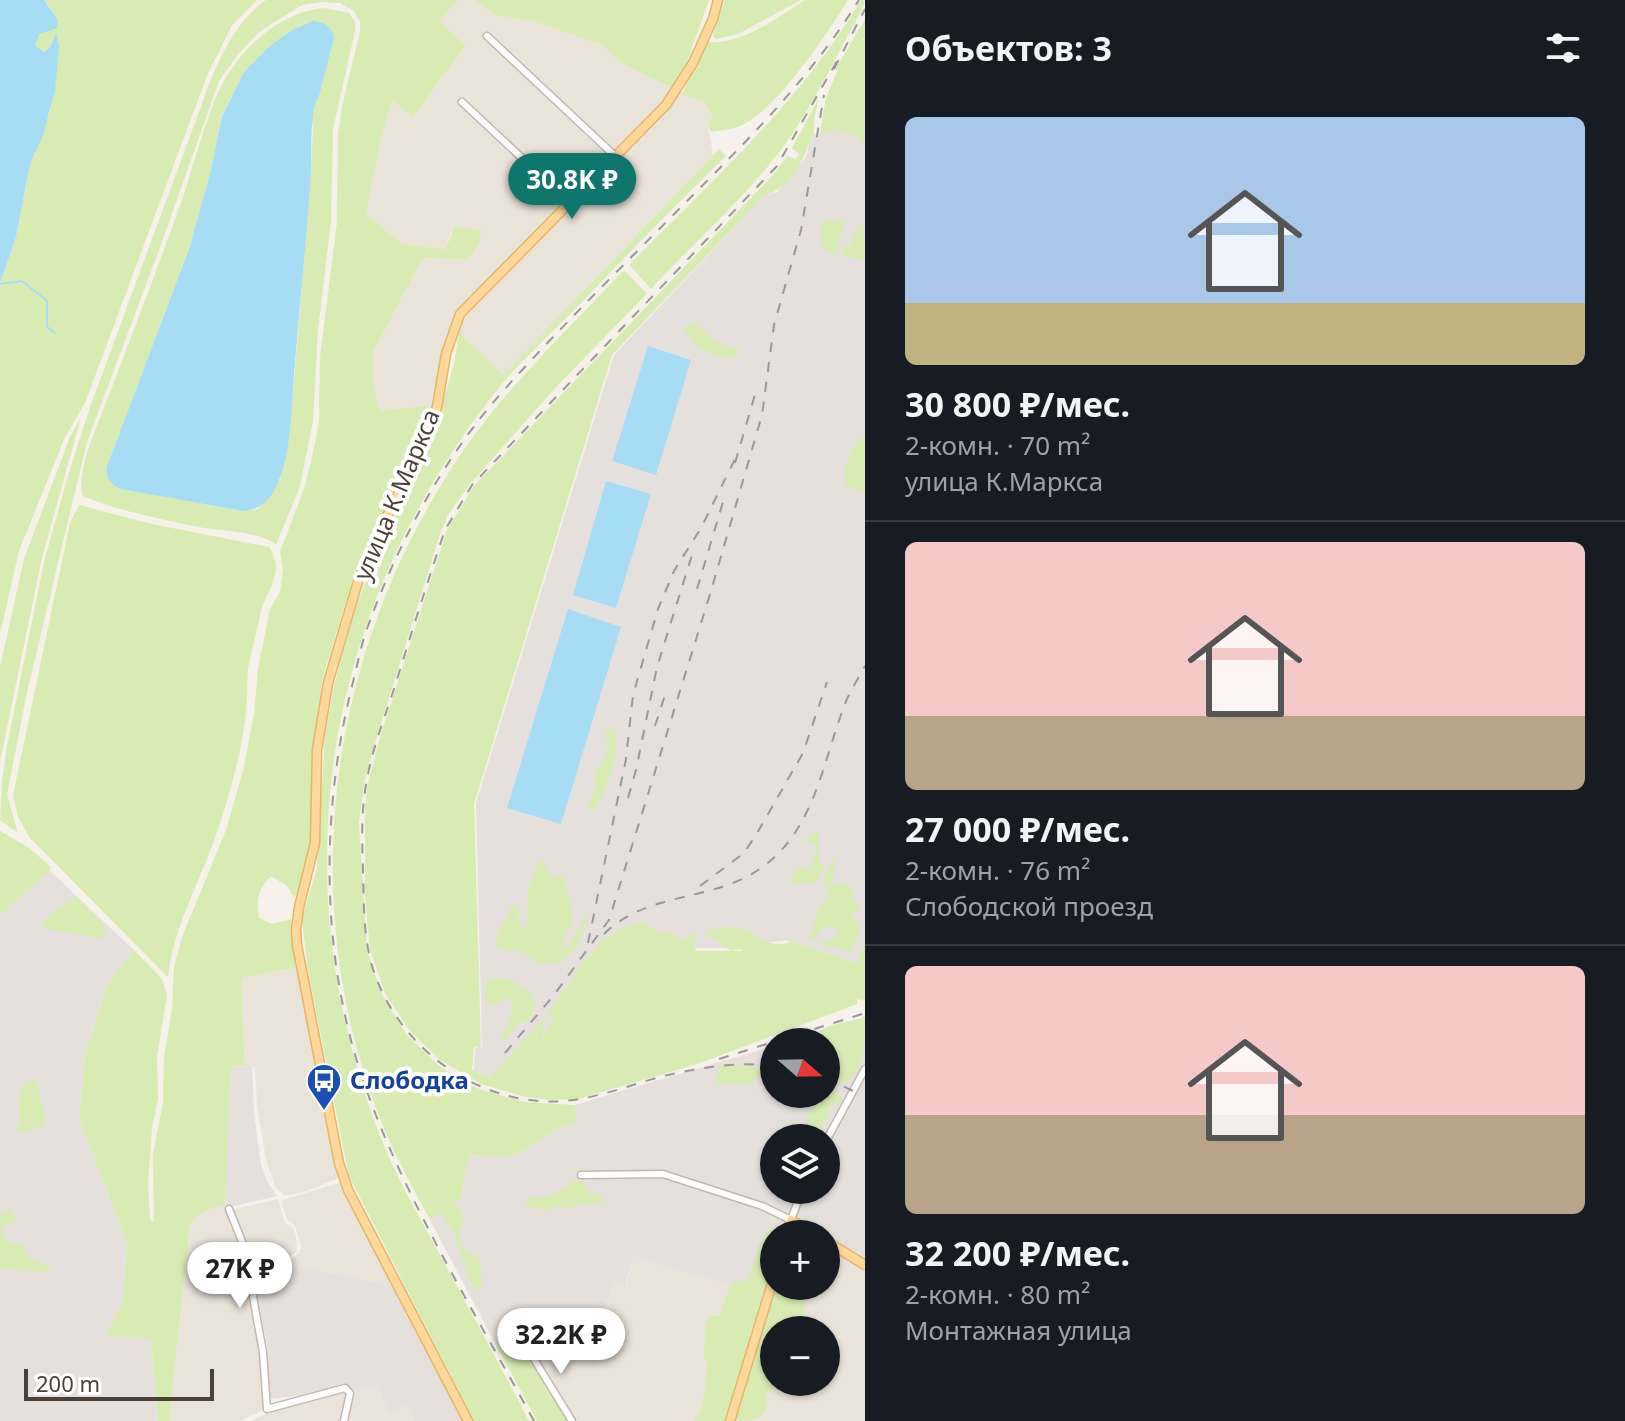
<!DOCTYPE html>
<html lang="ru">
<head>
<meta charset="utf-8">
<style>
	:root { --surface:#171b24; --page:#20242c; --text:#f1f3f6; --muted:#9ea1a6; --line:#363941; --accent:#0f766e }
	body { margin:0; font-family:"Noto Sans",sans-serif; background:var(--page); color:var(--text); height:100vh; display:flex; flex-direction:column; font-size:30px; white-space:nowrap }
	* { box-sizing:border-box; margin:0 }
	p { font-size:26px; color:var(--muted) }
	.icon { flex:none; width:44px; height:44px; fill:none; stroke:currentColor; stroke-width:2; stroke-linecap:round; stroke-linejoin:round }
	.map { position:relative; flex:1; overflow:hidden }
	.details { display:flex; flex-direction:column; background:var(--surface); width:760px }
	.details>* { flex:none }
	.needle { width:52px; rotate:110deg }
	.tools { position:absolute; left:760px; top:1028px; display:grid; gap:16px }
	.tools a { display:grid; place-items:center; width:80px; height:80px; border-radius:50%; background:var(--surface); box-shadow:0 2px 6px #0004; font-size:40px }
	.scale { position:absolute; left:24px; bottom:20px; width:190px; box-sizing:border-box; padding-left:8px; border:4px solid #4b4138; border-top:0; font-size:22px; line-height:28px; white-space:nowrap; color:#4b4138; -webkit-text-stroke:6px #fff; paint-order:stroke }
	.price { position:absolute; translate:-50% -68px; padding:0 18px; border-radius:28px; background:#fff; color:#222; font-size:26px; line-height:52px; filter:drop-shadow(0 2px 4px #0008) }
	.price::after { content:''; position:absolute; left:50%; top:48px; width:24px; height:18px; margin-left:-12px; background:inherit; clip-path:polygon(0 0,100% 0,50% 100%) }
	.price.on { background:var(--accent); color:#fff }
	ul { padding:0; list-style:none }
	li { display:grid; align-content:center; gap:16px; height:424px; padding:0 40px }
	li+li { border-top:2px solid var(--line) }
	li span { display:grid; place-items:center; height:248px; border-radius:12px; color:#555 }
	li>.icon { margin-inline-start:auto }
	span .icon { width:144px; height:144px; fill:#fffc; stroke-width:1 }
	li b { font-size:34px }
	h2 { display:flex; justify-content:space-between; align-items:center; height:96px; padding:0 40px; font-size:34px }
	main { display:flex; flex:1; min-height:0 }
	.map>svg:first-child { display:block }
	.residential { fill:#eae3d9; fill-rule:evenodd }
	.industrial { fill:#e6e0dc; fill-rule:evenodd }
	.green { fill:#d8ebb3; fill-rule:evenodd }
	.water { fill:#a6dcf4 }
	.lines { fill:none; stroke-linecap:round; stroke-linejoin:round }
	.stream { stroke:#a6dcf4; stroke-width:2 }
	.minor-casing { stroke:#c2b8ad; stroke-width:9 }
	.major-casing { stroke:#e9b465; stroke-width:11 }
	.minor { stroke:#fff; stroke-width:6 }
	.major { stroke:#ffd89b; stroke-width:8 }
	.rail { stroke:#999; stroke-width:2; stroke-dasharray:10 10; stroke-linecap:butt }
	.labels { text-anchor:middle; stroke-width:8; stroke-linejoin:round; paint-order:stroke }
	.street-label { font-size:24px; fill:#4b4138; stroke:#fff }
	.transit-label { font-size:24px; font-weight:bold; fill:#164399; stroke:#fff; text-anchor:start }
</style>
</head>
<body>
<main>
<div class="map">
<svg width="865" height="1421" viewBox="0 0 865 1421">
	<rect width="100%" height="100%" fill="#f6f1eb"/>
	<!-- residential -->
	<path class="residential" d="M459,0H475L494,15L532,21L601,44L623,64L704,102L712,114L708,126L713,155L503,375L451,327L443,353L434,405L379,411L373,381V352L423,258L467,260L451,232L445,249L401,244L366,214L381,139L392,101L413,117L466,45L439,21Z
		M299,967L341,1177L306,1191L285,1196L275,1186L266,1159L257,1106L255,1067L245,1066L241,978Z
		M342,1182L346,1192L392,1285L287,1264L299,1253L301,1247L295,1225L288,1220L282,1206L283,1200Z
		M278,1199L285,1223L293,1228L296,1236L297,1252L259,1274L231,1210Z
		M225,1205L255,1275L251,1298L260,1353L265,1409L240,1421H169L190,1225L194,1218L210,1209Z
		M772,1213L814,1234H774V1286H826V1241L865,1265V1421H568L529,1359L596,1329L614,1282L626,1285L634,1256ZM774,1330H826V1382H774Z
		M378,1385L409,1405L415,1421H346L351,1390Z
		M345,1391L348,1393L342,1421H251L269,1412Z"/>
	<!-- industrial -->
	<path class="industrial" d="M865,36V939L857,963L788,940L730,948H639L493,1078L474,1071L475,1048L482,1046L476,803L614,355L765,195L777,192L806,157L811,135L820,134L826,98L838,70L844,69Z
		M50,871L134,950L108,983L85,1054L79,1119L127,1243L122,1304L106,1336L151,1339L158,1421H0V915Z
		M865,1017V1265L826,1241V1234H814L773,1213L746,1290L634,1256L625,1285L614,1283L596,1329L529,1359L518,1335L496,1345L429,1218L460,1200L470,1155L503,1157L521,1153L555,1130L577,1121L574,1105L774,1046V1094H826V1042H786ZM774,1138H826V1190H774Z
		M252,1066L254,1113L261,1165L267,1181L277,1196L226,1208L225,1176L231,1067Z
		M287,1264L392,1285L464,1421H415L408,1405L389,1413L378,1385L351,1390L344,1384L306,1395L270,1399L267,1384L268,1349L255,1288L270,1271Z"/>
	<!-- green -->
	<path class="green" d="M44,0H257L232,25L208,73L85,403L65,437L19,551L0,634V283L16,237L30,164L50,112L55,34L50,47L43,52L34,46L39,34L58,20Z
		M266,0H459L439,21L466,45L413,117L392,101L381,139L366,214L402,244L445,249L455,227L482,230L479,242L468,260L423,258L373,352V381L379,411L434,405L356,569L322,680L313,750V821L310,846L301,886L294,897L286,885L271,876C258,889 256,901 259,918L272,924L291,919L293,947L299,967L241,978L245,1066L231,1067L225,1205C211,1208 198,1212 190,1225L169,1421H158L151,1339L105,1336L122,1304L127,1243L79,1119L85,1054L108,983L134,950L162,979L167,995L157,1056L158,1099L152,1128L148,1184L150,1219L154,1222L153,1155L163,1102L164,1058L172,1009L174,967L182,937L226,830L243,771L254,714L258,669L270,609L280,592L283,569L280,552L305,486L313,453L319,421L320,357L337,222L338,134L343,102L360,32V21L354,11L340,3L322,2L302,5L259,32L239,53L219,81L159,250L87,442L27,692L7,795L18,833L0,820L2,783L7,746L44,562L67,479L90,407L213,74C227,44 239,19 266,0Z
		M475,0H709L684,70L673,88L623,64L600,44L532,21L494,15Z
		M725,0H801L738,34L716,39L713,36Z
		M805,0H848C827,34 777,109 742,125C732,130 721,130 711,132L708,126L712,114L704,102L682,94L706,42C741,46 777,18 805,0Z
		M861,0H865L861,12C833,61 809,116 773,160C736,206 691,245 651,289L629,265C711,181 801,102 861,0Z
		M323,8L349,13L355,22V31L333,129L331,222L318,330L313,421L300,486L276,545C263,532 223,531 204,528C164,520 121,512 83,496C75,472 97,427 106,403C132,334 159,266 183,197C195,162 210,99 230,71C253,38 283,13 323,8ZM302,25L315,101L311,114L313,129L310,187L293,394L285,457L280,480L258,509L243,511L120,489L107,466L189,249L210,174L222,115L244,72L271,45Z
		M865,19V36L862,40H865L864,144L856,134L847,135L836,129L820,135L826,98L838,70H835Z
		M819,98L814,120V135L811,136C805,159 790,189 765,195L612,355L474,804L481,1046L474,1047L472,1070L490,1077L544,1018L543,1035L555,1019L547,1013L573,979L574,974C600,944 604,931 644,921L658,933H672L682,940L695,932L698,937L692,942L696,951H743L740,949L731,951L705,933C713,930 724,926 732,927C757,929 761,949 789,943L788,940L857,963L865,939V1001L857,999V1004L697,1064L578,1099L551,1100L526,1097L481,1084L440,1060L409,1030L385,993L370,950L365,897V807L368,783L381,734L447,530L474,486L772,176L787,156L796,159L799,154L792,148Z
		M719,149L726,156C675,205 627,255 578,306C550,335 518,363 493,395C326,609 281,870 376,1125C392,1170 417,1213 440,1255C470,1310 500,1366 529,1421H474L349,1176L308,971L302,918L317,868L325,736L334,686L350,624L370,569L437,424L454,364L459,333L503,375Z
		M843,220L845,221L837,244L849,248L858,226L863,224L865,257L863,260L842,256L843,248H840L834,255L822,248L821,222Z
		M624,270L647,294L557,386L470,484L448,515L441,531L378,733L364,783L359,823L367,950L382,995L407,1035L438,1065L463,1082L482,1090L525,1102L574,1105L578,1121L555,1130L521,1153L503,1157L470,1155L460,1200L453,1204L459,1208L464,1221C456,1237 458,1250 477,1255L481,1264L482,1286L475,1292L457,1247L455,1234L444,1220L443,1212L429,1218C413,1188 396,1158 383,1126C292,902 328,648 463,451C509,384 569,329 624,270Z
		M695,321C707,335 718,347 737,348L740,353L727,359C707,352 691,349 684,328Z
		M81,417L41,562L0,762V667L24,559L70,437Z
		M862,437H865V493L846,487C841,472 850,448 862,437Z
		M79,505L152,524L269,547C287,573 265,591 260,615C257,633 251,651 248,669C247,684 247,698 246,712C242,751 231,790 219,826C203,877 174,923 168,977L29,837L18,817L13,795L70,523Z
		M615,727C618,760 611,782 594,811L587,808L594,790V775L607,754L606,730Z
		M0,831L28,847L51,867L50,871L0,915Z
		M816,831L819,834L818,859L824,867L821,875L813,884L792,883V875L798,867L809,870L817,846L805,840Z
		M834,857L835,869L831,886C845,883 854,880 853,899L859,905V911L853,912L854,919L860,927L851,953L818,943L836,937L838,927H823L814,941L809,939L819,906L829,897L824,879Z
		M541,858L544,860L546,869L553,876L563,875C566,883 574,914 572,920C568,931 562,938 563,951L574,937L589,911C584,935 570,974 537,962C533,960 529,956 526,954C519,951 508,951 500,950L494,942L511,907L517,904L519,923L524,929L528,923L527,891Z
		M77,897L105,926L104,939L39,928L55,910Z
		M501,978C517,981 530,988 536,1003L530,1019L519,1024L505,1040L501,1036L510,1019L512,1000L502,999L497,1004L488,1005L485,993L487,980Z
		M865,1018C865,1040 865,1070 845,1084L830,1078L826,1073V1042H817V1032L832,1025Z
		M730,1065L751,1066L767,1073L774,1071V1078L754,1076V1084L722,1083L716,1086L718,1067Z
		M36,1080L45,1117L44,1125L22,1133L17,1131C20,1115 17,1095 25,1082Z
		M826,1084L843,1098L841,1102L829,1107L822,1128L815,1138H801L816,1094H826Z
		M572,1181H581L588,1192L601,1195L604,1199L602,1204L578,1205L569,1209L556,1206L553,1210L526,1206L525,1202L532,1196C551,1198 559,1193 572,1181Z
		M9,1208L18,1219L1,1228L7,1242L22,1244L29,1260L51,1265L47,1272L0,1269V1215Z
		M773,1228L779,1234H774V1261L726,1421H694C708,1403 703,1385 708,1365L704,1356L706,1321L710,1316H719L731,1283L747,1280L765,1233Z
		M777,1286H812L804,1303L803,1321L799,1322L793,1315L789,1316L792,1330H774V1382H780L765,1396C772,1417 753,1421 736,1421Z
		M518,1334L529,1359L568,1421H537L496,1345Z"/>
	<!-- water -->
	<path class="water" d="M0,0H44L58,20L57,28L39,34L35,46L44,52L50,47L56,33L59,46L55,91L43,135L30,164L16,237L0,283Z
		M313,21C325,23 331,25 334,37L319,96C309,107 312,155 311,173C307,236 300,299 295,362C292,395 292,453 278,483C270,500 263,509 243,511L120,489C110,483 105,478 107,466L189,249L210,174L222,116L244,72L271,45L292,30Z
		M648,346L691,360L656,475L612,461Z
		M606,481L651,494L616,608L573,595Z
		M568,609L621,627L561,824L507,808Z"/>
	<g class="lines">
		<!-- stream -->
		<path class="stream" d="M0,284L22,281L47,301V327L55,333"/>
		<defs>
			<path id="minor" d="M487,36L615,156
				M462,102L569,202
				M826,1141L865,1069
				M581,1175L663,1174L762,1206L791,1220L802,1190
				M229,1209L257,1279L253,1297L263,1352L267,1409L345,1388L350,1393L344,1421
				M526,1346L572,1421"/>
			<path id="major" d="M787,1234L791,1220L814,1234
				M826,1241L865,1265
				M468,1421L348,1190L339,1163L297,945L296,930L299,907L315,843L317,750L328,683L359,578L378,534L425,441L437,407L446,354L460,314L666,105L693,63L713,19L718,0
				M730,1421L774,1277"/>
		</defs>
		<!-- minor casing -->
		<use href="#minor" class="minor-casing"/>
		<!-- major casing -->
		<use href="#major" class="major-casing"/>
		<!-- minor -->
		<use href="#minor" class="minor"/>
		<!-- major -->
		<use href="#major" class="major"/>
		<!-- rail -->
		<path class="rail" d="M834,69L865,9
			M735,463L756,391
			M697,589L723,502
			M655,726L665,695
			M628,798L636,770L657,667L692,555
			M700,886L744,853L756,835L803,753L827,682
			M604,934C644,894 703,901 750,875C814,839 821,766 845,704C850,691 858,679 865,666
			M588,943L626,759L633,695L658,609L674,571L701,528L737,455
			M505,1053L554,995L609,920L711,591L762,415L774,325L801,230L824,95
			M719,1059L865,1013
			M774,1066C736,1061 697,1068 660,1077C616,1089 576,1107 530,1100C459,1091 397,1039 374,972C363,940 364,903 363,870C362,841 361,813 366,785C371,753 383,722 393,692C410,638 427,583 445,530L472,485L777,166L837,61
			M826,1078L853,1091
			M534,1421C474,1311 400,1192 361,1074C320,950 321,808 353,682C358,663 361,644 368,626C398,543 444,457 503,391C564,323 630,259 693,195C754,134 813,74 859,0"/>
	</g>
	<!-- icons -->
	<defs>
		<symbol id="bus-pin" viewBox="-11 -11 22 30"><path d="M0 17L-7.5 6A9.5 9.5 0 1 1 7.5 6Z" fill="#1a4fb4" stroke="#fff"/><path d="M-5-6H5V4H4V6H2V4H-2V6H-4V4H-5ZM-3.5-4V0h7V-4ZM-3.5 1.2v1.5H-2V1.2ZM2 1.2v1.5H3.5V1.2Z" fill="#fff"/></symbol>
	</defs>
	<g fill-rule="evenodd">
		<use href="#bus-pin" x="304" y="1061" width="40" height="54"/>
	</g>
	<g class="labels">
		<!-- street labels -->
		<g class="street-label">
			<text transform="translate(397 495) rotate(-67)" y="8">улица К.Маркса</text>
		</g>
		<!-- transit labels -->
		<g class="transit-label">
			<text x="350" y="1089">Слободка</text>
		</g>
	</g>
</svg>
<div class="tools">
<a><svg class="needle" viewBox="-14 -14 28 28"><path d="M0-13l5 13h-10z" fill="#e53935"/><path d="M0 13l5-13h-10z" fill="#9ea1a6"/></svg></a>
<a><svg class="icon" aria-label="layers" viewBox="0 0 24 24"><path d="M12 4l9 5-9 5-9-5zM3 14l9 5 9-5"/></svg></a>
<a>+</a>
<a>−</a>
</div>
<div class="scale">200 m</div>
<b class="price on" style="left:572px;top:221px">30.8K ₽</b>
<b class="price" style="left:240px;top:1310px">27K ₽</b>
<b class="price" style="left:561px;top:1376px">32.2K ₽</b>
</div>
<section class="details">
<h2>Объектов: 3<svg class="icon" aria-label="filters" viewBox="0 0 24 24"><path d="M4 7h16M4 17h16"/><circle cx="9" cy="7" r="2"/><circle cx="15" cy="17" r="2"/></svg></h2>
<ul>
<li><span style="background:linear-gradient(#a9c7e8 75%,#c2b280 0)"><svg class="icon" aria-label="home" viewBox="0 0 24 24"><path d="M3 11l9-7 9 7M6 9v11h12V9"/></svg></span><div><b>30 800 ₽/мес.</b><p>2-комн. · 70 m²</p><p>улица К.Маркса</p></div></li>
<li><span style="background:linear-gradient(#f6c9c9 70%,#b9a48a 0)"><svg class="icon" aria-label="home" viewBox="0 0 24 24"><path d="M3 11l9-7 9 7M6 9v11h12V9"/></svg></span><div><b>27 000 ₽/мес.</b><p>2-комн. · 76 m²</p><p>Слободской проезд</p></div></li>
<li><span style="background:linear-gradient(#f6c9c9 60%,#b9a48a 0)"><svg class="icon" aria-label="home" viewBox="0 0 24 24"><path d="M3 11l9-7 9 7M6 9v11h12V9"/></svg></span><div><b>32 200 ₽/мес.</b><p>2-комн. · 80 m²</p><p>Монтажная улица</p></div></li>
</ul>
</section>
</main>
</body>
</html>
